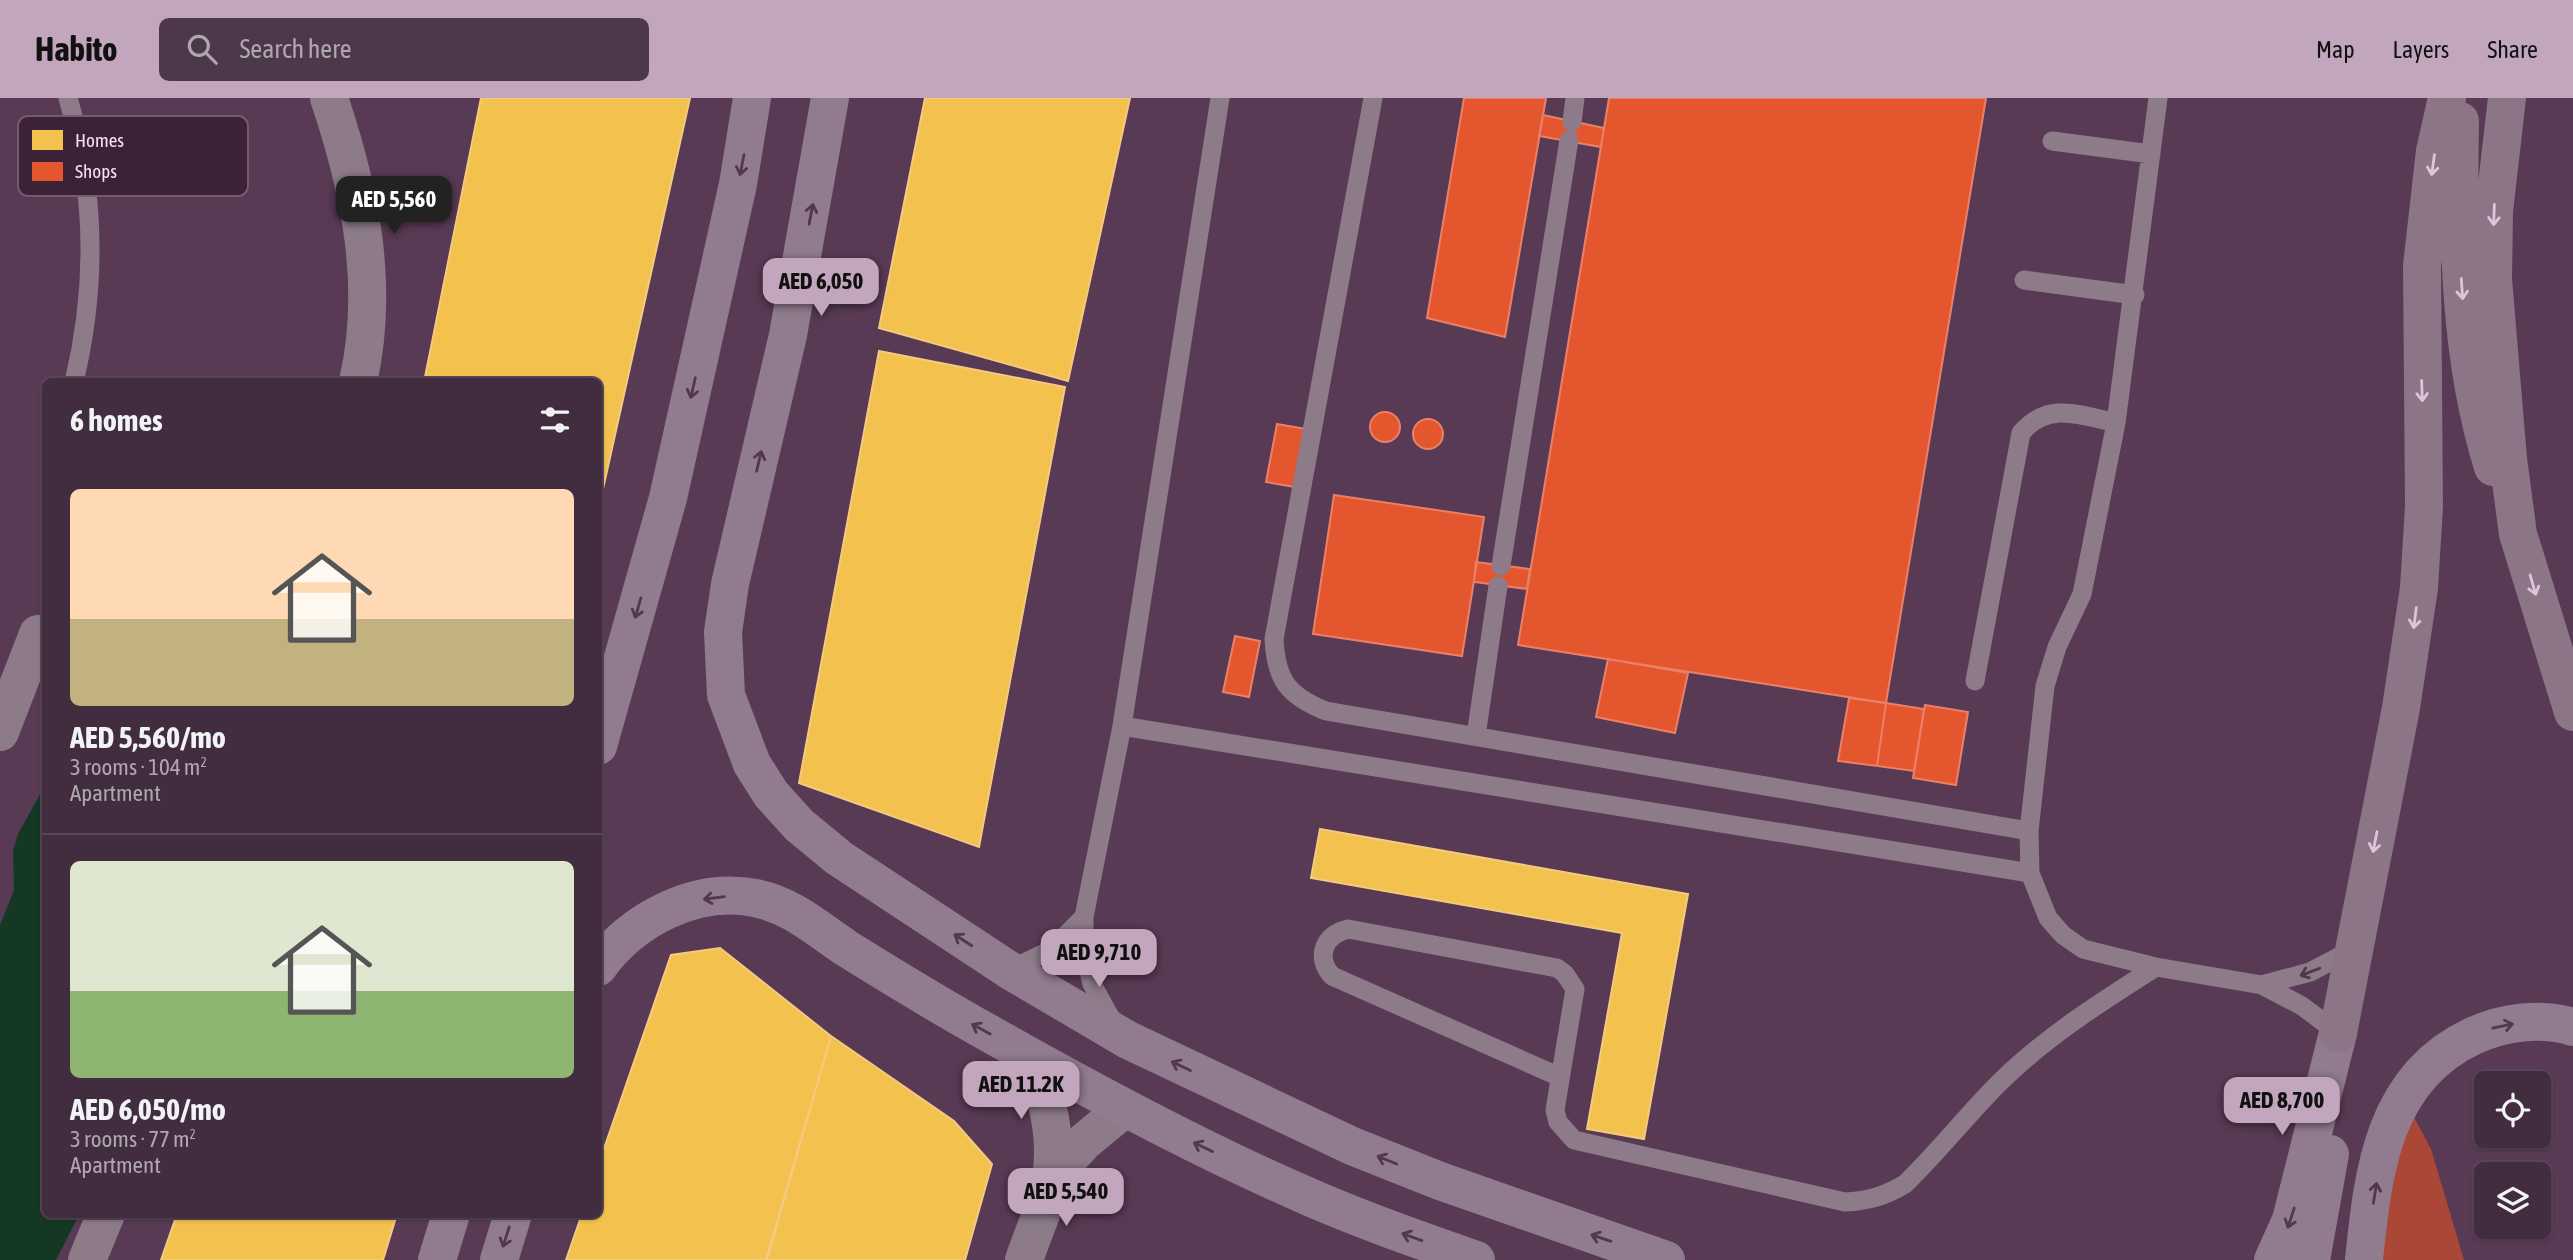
<!DOCTYPE html>
<html lang="en">
<head>
<meta charset="utf-8">
<style>
	:root { --surface:#422c3f; --page:#4c384a; --text:#f1f3f6; --muted:#aea7b0; --line:#5a4859; --accent:#c2a6bd }
	body { margin:0; font-family:"Asap Condensed",sans-serif; background:var(--page); color:var(--text); height:100vh; display:flex; flex-direction:column; font-size:26px; white-space:nowrap }
	* { box-sizing:border-box; margin:0 }
	p { font-size:23px; color:var(--muted) }
	.icon { flex:none; width:38px; height:38px; fill:none; stroke:currentColor; stroke-width:2; stroke-linecap:round; stroke-linejoin:round }
	.map { position:relative; flex:1; overflow:hidden }
	.panel { position:absolute; left:42px; top:280px; width:560px; height:840px; display:flex; flex-direction:column; background:var(--surface); border-radius:10px; box-shadow:0 2px 5px #0004,0 0 0 2px var(--line) }
	.panel>* { flex:none }
	.controls { position:absolute; left:2474px; top:973px; display:grid; gap:14px }
	.controls a { display:grid; place-items:center; width:77px; height:77px; border-radius:10px; background:var(--surface); box-shadow:0 2px 5px #0004,0 0 0 2px var(--line); font-size:35px }
	.price { position:absolute; translate:-50% -60px; padding:0 16px; border-radius:14px; background:var(--accent); color:#111; font-size:23px; line-height:46px; filter:drop-shadow(0 2px 4px #0008) }
	.price::after { content:''; position:absolute; left:50%; top:42px; width:21px; height:16px; margin-left:-10px; background:inherit; clip-path:polygon(0 0,100% 0,50% 100%) }
	.price.selected { background:#222; color:#fff }
	ul { padding:0; list-style:none }
	li { display:grid; align-content:center; gap:14px; height:371px; padding:0 28px }
	li+li { border-top:2px solid var(--line) }
	li span { display:grid; place-items:center; height:217px; border-radius:10px; color:#555 }
	li>.icon { margin-inline-start:auto }
	span .icon { width:126px; height:126px; fill:#fffc; stroke-width:1 }
	li b { font-size:30px }
	h2 { display:flex; justify-content:space-between; align-items:center; height:84px; padding:0 28px; font-size:30px }
	header { display:flex; align-items:center; gap:42px; box-sizing:border-box; height:98px; padding:0 35px; background:var(--accent); color:#111 }
	header strong { font-size:33px }
	nav { display:flex; gap:38px; margin-inline-start:auto; font-size:24px }
	.search { width:490px; height:63px; background:var(--page); display:flex; align-items:center; gap:18px; box-sizing:border-box; padding:0 24px; border-radius:10px; color:var(--muted); font-size:26px }
	.map>svg:first-child { display:block }
	.green { fill:#aa4737 }
	.water { fill:#143823 }
	.homes { fill:#f2c14e; stroke:#f5ca80; stroke-width:2 }
	.shops { fill:#e4572e; stroke:#eb806a; stroke-width:2 }
	.lines { fill:none; stroke-linecap:round; stroke-linejoin:round }
	.lane { stroke:#8d7b8a; stroke-width:19 }
	.street { stroke:#8d7b8a; stroke-width:38 }
	.secondary { stroke:#917b8e; stroke-width:38 }
	.highway { stroke:#8b7587; stroke-width:38 }
	.oneway { stroke:#51384d }
	.oneway2 { stroke:#dfc5da }
	.oneway3 { stroke:#50384c }
	.key { fill:#3c2237; stroke:#755b70; stroke-width:2 }
	.key-label { font-size:19px; fill:#fbe0f6 }
</style>
</head>
<body>
<header>
<strong>Habito</strong>
<div class="search"><svg class="icon" aria-label="search" viewBox="0 0 24 24"><circle cx="10" cy="10" r="6"/><path d="M15 15l6 6"/></svg>Search here</div>
<nav><a>Map</a><a>Layers</a><a>Share</a></nav>
</header>
<div class="map">
<svg width="2573" height="1162" viewBox="0 0 2573 1162">
	<rect width="100%" height="100%" fill="#583a54"/>
	<!-- green -->
	<path class="green" d="M2414,1019L2431,1051L2464,1162H2379L2397,1050Z"/>
	<!-- water -->
	<path class="water" d="M45,687L46,1116L79,1117L56,1162H0V827L14,792L13,753L18,736Z"/>
	<!-- homes -->
	<path class="homes" d="M481,0H690L599,409L598,284H424Z
		M925,0H1130L1068,283L879,230Z
		M879,253L1065,289L979,749L799,685Z
		M1320,731L1688,796L1644,1041L1587,1031L1622,835L1311,780Z
		M720,850L831,938L766,1162H566L582,1116H598V1068L671,857Z
		M831,938L954,1023L992,1066L965,1162H767Z
		M177,1116H397L383,1162H161Z"/>
	<!-- shops -->
	<path class="shops" d="M1464,0H1546L1505,239L1427,220Z
		M1609,0H1986L1886,605L1518,547Z
		M1543,17L1604,30L1601,49L1539,38Z
		M1370 329a15 15 0 1 1 30 0a15 15 0 1 1-30 0Z
		M1413 336a15 15 0 1 1 30 0a15 15 0 1 1-30 0Z
		M1277,326L1306,331L1295,389L1266,384Z
		M1334,397L1484,419L1462,558L1313,536Z
		M1476,464L1530,471L1527,491L1474,484Z
		M1235,538L1260,543L1249,599L1223,594Z
		M1608,561L1688,575L1675,635L1596,619Z
		M1849,600L1886,605L1877,668L1838,663Z
		M1886,605L1924,611L1914,673L1877,668Z
		M1925,607L1968,614L1956,687L1913,680Z"/>
	<g class="lines">
		<!-- lane -->
		<path class="lane" d="M68,0C96,95 97,188 74,284
			M1373,0L1274,541C1276,582 1288,598 1326,613L2029,733
			M2158,0L2116,325L2082,496L2057,549L2045,588L2029,733L2030,775L2048,820L2063,837L2083,851L2156,869L2262,887L2302,908L2338,935
			M1572,24L1575,0
			M2052,43L2151,56
			M2024,182L2135,197
			M1501,468L1569,42
			M1975,583L2021,335C2048,303 2080,317 2116,325
			M1122,628L2030,775
			M1476,638L1498,488
			M1009,872L1051,852L1084,819
			M2262,887L2310,874L2354,851
			M1114,926L1092,886L1084,853V819L1122,628L1220,0
			M1560,979L1332,878C1315,859 1324,837 1348,831L1557,870L1565,876L1575,891L1555,1012L1558,1024L1574,1042L1845,1104C1868,1103 1885,1098 1905,1086C1938,1054 1967,1017 2000,984C2047,938 2101,904 2156,869"/>
		<!-- street -->
		<path class="street" d="M329,0C360,92 380,187 358,284
			M0,634L38,536
			M1051,1080L1085,1043L1125,1010
			M87,1162L106,1116
			M1024,1162C1033,1135 1047,1106 1051,1079C1058,1038 1046,998 1034,961"/>
		<!-- secondary -->
		<path class="secondary" d="M830,0L788,237L730,486L723,534L726,597L752,666L771,696L799,727L839,760L1009,872L1128,942L1352,1048L1440,1083L1666,1162
			M598,648L668,400L738,86L752,0
			M598,869C632,822 695,788 755,800C791,807 816,830 846,850C894,880 942,909 992,937C1091,993 1193,1048 1298,1094C1356,1120 1416,1141 1476,1162
			M437,1162L451,1116
			M499,1162L513,1116
			M2273,1162L2291,1122L2338,935
			M2311,1162L2330,1056
			M2364,1162C2373,1073 2383,980 2473,938C2504,924 2540,919 2573,929"/>
		<!-- highway -->
		<path class="highway" d="M2507,0L2494,113L2493,181L2508,361L2518,436L2573,614
			M2460,23C2458,139 2458,257 2493,369
			M2338,935L2401,610L2419,490L2424,408L2422,168L2435,53L2447,0"/>
	</g>
	<!-- one-way arrows -->
	<defs><path id="oneway-shaft" d="M-6 0H5M1.5-3L5.5 0L1.5 3" fill="none" stroke-width="1.6" stroke-linecap="round" stroke-linejoin="round" transform="scale(1.75)"/></defs>
	<g class="oneway">
		<use href="#oneway-shaft" transform="translate(742 67) rotate(101)"/>
		<use href="#oneway-shaft" transform="translate(811 116) rotate(-79)"/>
		<use href="#oneway-shaft" transform="translate(693 290) rotate(103)"/>
		<use href="#oneway-shaft" transform="translate(759 363) rotate(-77)"/>
		<use href="#oneway-shaft" transform="translate(638 510) rotate(106)"/>
		<use href="#oneway-shaft" transform="translate(714 800) rotate(173)"/>
		<use href="#oneway-shaft" transform="translate(963 842) rotate(-147)"/>
		<use href="#oneway-shaft" transform="translate(2503 928) rotate(-12)"/>
		<use href="#oneway-shaft" transform="translate(981 931) rotate(-151)"/>
		<use href="#oneway-shaft" transform="translate(1181 968) rotate(-154)"/>
		<use href="#oneway-shaft" transform="translate(1203 1049) rotate(-154)"/>
		<use href="#oneway-shaft" transform="translate(1387 1062) rotate(-158)"/>
		<use href="#oneway-shaft" transform="translate(2375 1095) rotate(-81)"/>
		<use href="#oneway-shaft" transform="translate(2291 1120) rotate(108)"/>
		<use href="#oneway-shaft" transform="translate(506 1139) rotate(108)"/>
		<use href="#oneway-shaft" transform="translate(1412 1139) rotate(-160)"/>
		<use href="#oneway-shaft" transform="translate(1601 1140) rotate(-161)"/>
	</g>
	<g class="oneway2">
		<use href="#oneway-shaft" transform="translate(2433 67) rotate(98)"/>
		<use href="#oneway-shaft" transform="translate(2494 117) rotate(92)"/>
		<use href="#oneway-shaft" transform="translate(2462 191) rotate(86)"/>
		<use href="#oneway-shaft" transform="translate(2422 293) rotate(88)"/>
		<use href="#oneway-shaft" transform="translate(2533 487) rotate(74)"/>
		<use href="#oneway-shaft" transform="translate(2415 520) rotate(97)"/>
		<use href="#oneway-shaft" transform="translate(2375 744) rotate(101)"/>
	</g>
	<use class="oneway3" href="#oneway-shaft" transform="translate(2310 874) rotate(159)"/>
	<!-- legend -->
	<rect x="18" y="18" width="230" height="80" rx="10" class="key"/>
	<rect x="32" y="32" width="31" height="20" fill="#f2c14e"/>
	<rect x="32" y="64" width="31" height="19" fill="#e4572e"/>
	<g class="key-label">
		<text x="75" y="49">Homes</text>
		<text x="75" y="80">Shops</text>
	</g>
</svg>
<div class="controls">
<a><svg class="icon" aria-label="locate" viewBox="0 0 24 24"><circle cx="12" cy="12" r="6"/><path d="M12 2v4M12 18v4M2 12h4M18 12h4"/></svg></a>
<a><svg class="icon" aria-label="layers" viewBox="0 0 24 24"><path d="M12 4l9 5-9 5-9-5zM3 14l9 5 9-5"/></svg></a>
</div>
<b class="price selected" style="left:394px;top:138px">AED 5,560</b>
<b class="price" style="left:821px;top:220px">AED 6,050</b>
<b class="price" style="left:1099px;top:891px">AED 9,710</b>
<b class="price" style="left:1021px;top:1023px">AED 11.2K</b>
<b class="price" style="left:2282px;top:1039px">AED 8,700</b>
<b class="price" style="left:1066px;top:1130px">AED 5,540</b>
<section class="panel">
<h2>6 homes<svg class="icon" aria-label="filters" viewBox="0 0 24 24"><path d="M4 7h16M4 17h16"/><circle cx="9" cy="7" r="2"/><circle cx="15" cy="17" r="2"/></svg></h2>
<ul>
<li><span style="background:linear-gradient(#ffd9b3 60%,#c2b280 0)"><svg class="icon" aria-label="home" viewBox="0 0 24 24"><path d="M3 11l9-7 9 7M6 9v11h12V9"/></svg></span><div><b>AED 5,560/mo</b><p>3 rooms · 104 m²</p><p>Apartment</p></div></li>
<li><span style="background:linear-gradient(#dfe7d0 60%,#8fb573 0)"><svg class="icon" aria-label="home" viewBox="0 0 24 24"><path d="M3 11l9-7 9 7M6 9v11h12V9"/></svg></span><div><b>AED 6,050/mo</b><p>3 rooms · 77 m²</p><p>Apartment</p></div></li>
</ul>
</section>
</div>
</body>
</html>
